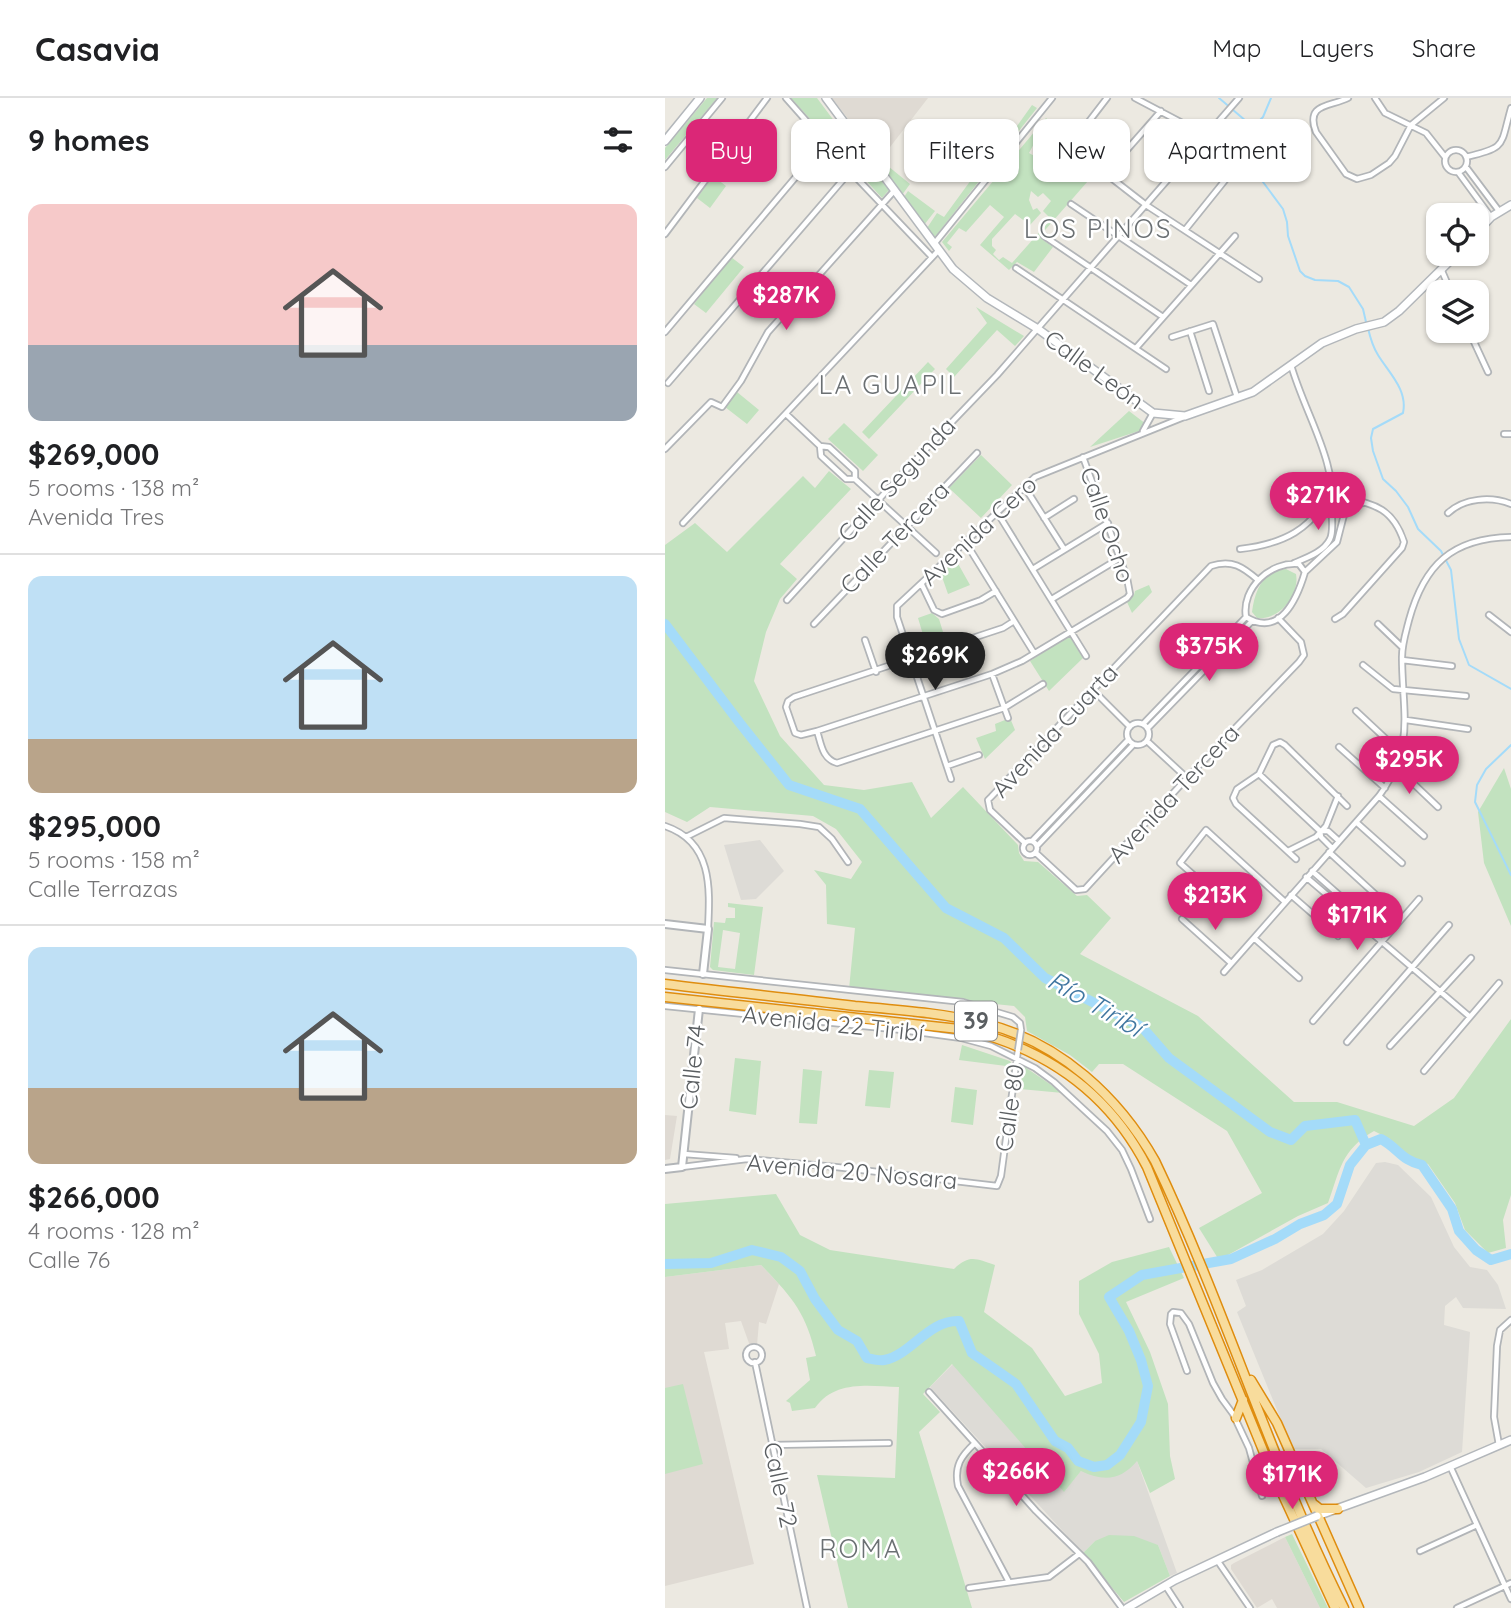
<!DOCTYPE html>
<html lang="en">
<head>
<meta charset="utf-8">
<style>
	:root { --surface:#fff; --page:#f6f6f6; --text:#202124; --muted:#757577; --line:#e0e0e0; --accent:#db2777 }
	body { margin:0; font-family:Quicksand,sans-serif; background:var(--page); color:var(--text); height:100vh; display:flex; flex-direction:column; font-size:26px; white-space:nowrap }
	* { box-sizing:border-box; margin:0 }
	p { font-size:23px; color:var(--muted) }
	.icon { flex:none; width:38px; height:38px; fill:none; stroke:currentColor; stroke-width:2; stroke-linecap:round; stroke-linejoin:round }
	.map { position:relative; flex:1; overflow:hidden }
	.details { display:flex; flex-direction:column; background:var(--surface); width:665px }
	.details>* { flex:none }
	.top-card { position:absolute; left:21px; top:21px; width:665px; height:63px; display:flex; gap:14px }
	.buttons { position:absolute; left:761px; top:105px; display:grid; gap:14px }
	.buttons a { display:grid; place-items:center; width:63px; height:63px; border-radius:14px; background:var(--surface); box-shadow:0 2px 5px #0004; font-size:35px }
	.price { position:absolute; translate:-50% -60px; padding:0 16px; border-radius:24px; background:var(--accent); color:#fff; font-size:23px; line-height:46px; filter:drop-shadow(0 2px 4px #0008) }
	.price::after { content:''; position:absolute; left:50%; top:42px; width:21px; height:16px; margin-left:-10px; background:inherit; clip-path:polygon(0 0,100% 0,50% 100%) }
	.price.current { background:#222; color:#fff }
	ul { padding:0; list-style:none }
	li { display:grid; align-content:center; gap:14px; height:371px; padding:0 28px }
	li+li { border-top:2px solid var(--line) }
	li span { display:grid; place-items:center; height:217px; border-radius:14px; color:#555 }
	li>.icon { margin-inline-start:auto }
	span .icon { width:126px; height:126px; fill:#fffc; stroke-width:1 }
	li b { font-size:30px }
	h2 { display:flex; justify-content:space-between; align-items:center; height:84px; padding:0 28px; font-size:30px }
	.chip { padding:0 24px; border-radius:14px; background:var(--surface); box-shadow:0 2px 5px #0004; font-size:24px; line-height:63px }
	.chip.current { background:var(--accent); color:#fff }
	header { display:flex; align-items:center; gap:42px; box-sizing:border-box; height:98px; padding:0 35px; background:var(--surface); border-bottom:2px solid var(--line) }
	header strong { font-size:33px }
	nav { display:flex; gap:38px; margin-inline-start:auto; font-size:24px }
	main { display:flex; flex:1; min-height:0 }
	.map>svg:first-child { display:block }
	.industrial { fill:#dddbd6 }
	.education { fill:#dfdad3 }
	.green { fill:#c2e2bf; fill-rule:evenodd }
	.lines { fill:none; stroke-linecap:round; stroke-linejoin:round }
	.stream { stroke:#a4dbf9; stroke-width:2 }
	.river { stroke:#a4dbf9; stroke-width:10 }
	.minor-casing { stroke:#b2b5b8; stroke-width:8 }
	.tertiary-casing { stroke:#b2b5b8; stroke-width:10 }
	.secondary-casing { stroke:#b3b7bb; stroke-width:10 }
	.trunk-casing { stroke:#df8d0f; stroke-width:11 }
	.minor { stroke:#fff; stroke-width:4.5 }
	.tertiary { stroke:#fff; stroke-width:6 }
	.secondary { stroke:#fff; stroke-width:7 }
	.trunk { stroke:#f8dc9c; stroke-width:8 }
	.minor-bridge-casing { stroke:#b2b5b8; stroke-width:8; stroke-linecap:butt }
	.secondary-bridge-casing { stroke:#b3b7bb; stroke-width:10; stroke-linecap:butt }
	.minor-bridge { stroke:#fff; stroke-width:4.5 }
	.secondary-bridge { stroke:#fff; stroke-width:7 }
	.labels { text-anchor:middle; stroke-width:5; stroke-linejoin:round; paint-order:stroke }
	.shield { fill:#fff; stroke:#8c8e90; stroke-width:2 }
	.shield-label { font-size:23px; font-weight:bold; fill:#5a5e61 }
	.street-label { font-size:24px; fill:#5a5e61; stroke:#fff }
	.neighbourhood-label { font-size:26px; letter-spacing:2px; fill:#6b7073; stroke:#fff }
	.water-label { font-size:26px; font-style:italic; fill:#4177a1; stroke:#fff }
</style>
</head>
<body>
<header>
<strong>Casavia</strong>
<nav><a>Map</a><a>Layers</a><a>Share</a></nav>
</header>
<main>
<section class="details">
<h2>9 homes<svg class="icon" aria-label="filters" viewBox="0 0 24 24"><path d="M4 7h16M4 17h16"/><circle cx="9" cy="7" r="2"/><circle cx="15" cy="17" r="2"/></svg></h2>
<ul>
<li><span style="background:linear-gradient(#f6c9c9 65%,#9aa5b1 0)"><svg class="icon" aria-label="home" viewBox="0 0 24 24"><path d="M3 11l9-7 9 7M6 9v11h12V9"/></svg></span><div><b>$269,000</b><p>5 rooms · 138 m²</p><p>Avenida Tres</p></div></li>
<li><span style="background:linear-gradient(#bfe0f5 75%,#b9a48a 0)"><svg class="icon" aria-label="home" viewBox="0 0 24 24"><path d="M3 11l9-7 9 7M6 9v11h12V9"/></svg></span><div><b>$295,000</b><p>5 rooms · 158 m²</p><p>Calle Terrazas</p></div></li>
<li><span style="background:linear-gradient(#bfe0f5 65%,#b9a48a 0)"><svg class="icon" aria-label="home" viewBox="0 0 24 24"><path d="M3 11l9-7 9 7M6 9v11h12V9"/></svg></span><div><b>$266,000</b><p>4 rooms · 128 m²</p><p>Calle 76</p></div></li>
</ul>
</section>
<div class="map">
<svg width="846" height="1510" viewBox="0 0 846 1510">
	<rect width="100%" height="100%" fill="#ece9e1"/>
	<!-- industrial -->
	<path class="industrial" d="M95,742L119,773L91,801L76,802L59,747Z
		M720,1064L733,1067L766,1099L789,1149L805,1169L822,1172L833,1187L841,1211L798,1210L791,1199L780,1208L779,1227L805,1234L797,1354L754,1374L701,1390L656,1351H628L572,1214L581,1208L571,1182L597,1172L658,1136L679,1113L711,1065Z
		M288,1266L399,1393L416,1373L472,1363L512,1475L505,1478L493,1447L430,1443L418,1455L265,1289Z"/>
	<!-- education -->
	<path class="education" d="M167,0H263L215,62Z
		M0,1017L12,1018L5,1061L0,1062Z
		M96,1167L114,1186L101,1226L94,1224L92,1247L85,1248L76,1223L60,1225L64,1251L39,1254L89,1466L0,1488V1179Z
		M620,1439L655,1510H612L607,1501L592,1510L566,1471V1467L569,1465Z"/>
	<!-- green -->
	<path class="green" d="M42,0H52L0,62V50Z
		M126,0H152L196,59L224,92L217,100Z
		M367,7L372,10L269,140L262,130L272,115L279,119L333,45L338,48Z
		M381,20L437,67L374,139L388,149L369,174L352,164L344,172L315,147L339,119L325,107L301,134L294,130L282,145L287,149L284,153L277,144ZM371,42L389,53L385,60L414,77L412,82L364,55ZM366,93L373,99L378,95L386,103L378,113L386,121L347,165L338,159L334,162L328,156L331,152L327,148V141L350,116L365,127L376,115L372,110L368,112L364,102Z
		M305,24L315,31L295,58L281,48L288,38L292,40Z
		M218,64L245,86L237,97L215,67Z
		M48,78L61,88L45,110L32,100Z
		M243,93L270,113L259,127L239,99Z
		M66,159L79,169L41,215L29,206Z
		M311,209L359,238L350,248L332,232L289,279L281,271L322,225Z
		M263,264L270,271L204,341L197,334Z
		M72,294L94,312L82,326L60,309Z
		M464,313L481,326L477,332L425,349Z
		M179,325L213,357L198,373L163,341Z
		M316,357L347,387L316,420L284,390Z
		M164,373L186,391L115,466L132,481L115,501L101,534L89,583L115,638L159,687L199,692L247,684L266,720L298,689L353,747L354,755L359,763L373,764L412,798L422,797L446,820L415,856L533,918L629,1004H672L749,1028L789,1000L846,921V1097L838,1122L841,1150L823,1155L800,1132L790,1105L763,1066L743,1057L725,1041L709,1033C676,1052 675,1072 663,1105L633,1118L554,1162L534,1130L597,1095L562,1033L458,966H434L427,974L405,957L362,933L360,919L349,908L184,891L190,830L162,826L161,787L149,772L186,781L197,764L171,731L148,718L45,709L22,724L0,714V447L30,425L62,454L138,378L150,390Z
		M291,462L305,487L283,496L276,476Z
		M621,471L631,476C635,497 614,523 592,520L587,514C590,492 597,474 621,471Z
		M484,487L487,494L467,515L462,504L469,497L470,493Z
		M267,515L274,521L278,534L259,540L253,520Z
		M404,537L418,560L384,593L365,563Z
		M345,620L350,632L320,661L311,640L331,633L330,626Z
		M839,670L846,691V828L819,765L813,714Z
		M63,805L98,809L89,877L48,872L45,869L49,824L60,825L61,820H70V810L63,809ZM58,832L75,835L70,871L53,869Z
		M297,947L345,963L349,969L294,962Z
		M70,960L96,963L91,1017L64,1013Z
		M357,967L398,995L355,991Z
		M138,971L157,973L152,1026L134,1025Z
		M204,972L229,974L225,1010L200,1008Z
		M290,989L312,992L308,1027L286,1024Z
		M111,1096L135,1137L165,1152L289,1171C305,1156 311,1161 330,1167L319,1214L367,1250L400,1298L437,1285L434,1256L414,1216V1183L447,1164L504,1149L519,1180L461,1204L485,1254L503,1306L505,1358L510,1381L485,1395L472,1363C456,1382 439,1384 416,1373L399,1394L287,1266L258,1296L275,1314L254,1334L307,1510H183L152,1377L230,1380L234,1289C203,1288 170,1282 150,1310L127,1313L125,1305L121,1303L145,1282L141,1260L151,1258C141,1214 126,1198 96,1167L0,1179V1106Z
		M18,1286L38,1366L0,1376V1290Z
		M627,1436L663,1510H655L620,1439Z
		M444,1437L469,1438L493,1447L505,1478L459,1504L418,1455L430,1443Z"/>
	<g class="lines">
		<!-- stream -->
		<path class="stream" d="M554,0L588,29
			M606,0L598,19L588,29L595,80L618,111L622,124L623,138L635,173L640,178L650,182L673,183L684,189L698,211L701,224
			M703,230C705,239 708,249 713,257C724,275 743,292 738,315L708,331L706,340L708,353L718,381L731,393L743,409L753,431L776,453L786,472L794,541L804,567L846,591
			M846,647L821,671L812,687L810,704L846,777"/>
		<!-- river -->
		<path class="river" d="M0,526L74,624L124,687L195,711L281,810L339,840L380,880L477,929L504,960L605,1034L626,1042L640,1028L690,1022L701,1047
			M0,1166L46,1165L87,1152L116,1159L135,1173L150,1201L173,1232L192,1243L202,1260C207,1261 214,1263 219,1262C246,1257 263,1222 294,1223L307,1255L351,1286L390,1343L403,1350L413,1363L429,1369L442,1367L455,1357L476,1324L483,1288L476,1262L464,1233L444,1199L477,1177L566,1161L610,1141L635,1126L659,1117L672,1106L685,1067L701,1047L716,1041C733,1050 737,1063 757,1067L787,1111L794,1133L811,1152L826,1162L846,1156"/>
		<defs>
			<path id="minor" d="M121,0L160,44
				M470,0L542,38
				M683,0C665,9 640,5 651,34L681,76L692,81L706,77L724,65L730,58L746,27L779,0
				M710,0L720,15L761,35L780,59
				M496,13L446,70L445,79L481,107L594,181
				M412,39L442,0
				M780 63a11 11 0 1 1 22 0a11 11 0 1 1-22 0Z
				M801,59C842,49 835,49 846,10
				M0,69L57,0
				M801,69L834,113
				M185,73L267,159
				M793,74L826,119
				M406,106L526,187
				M520,132L561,81
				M0,136L102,0
				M379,138L498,219
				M269,146L387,0
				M351,170L501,271
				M777,173L786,194
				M525,233L544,293
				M804,233L823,274
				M0,234L178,23
				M507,239L548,226L572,299
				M471,250L570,138
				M626,267C641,319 673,363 667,419C667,426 668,435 665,441C659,454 641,460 629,465
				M3,285L201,55
				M121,316L155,348L164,349L190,373V381L271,455
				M478,333L488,315
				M839,336H846
				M155,348L156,358L181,381H190
				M0,351L46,304L57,309L76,283L103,234L229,93
				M359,388L399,451
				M667,397C702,406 726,404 739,444L737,450L678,516L670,521
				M332,414L421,558
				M668,415L678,416L689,407L698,405
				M783,415C799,400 826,398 846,406
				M379,420L409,401
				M18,425L273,153
				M301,445L369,555
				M575,451C618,446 648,432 666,391
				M634,466L640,474C632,501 615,540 581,519C576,490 606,463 634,466Z
				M368,471L443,425
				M641,473L672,444L683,401
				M257,487L269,512L277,516L316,502L331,493
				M387,501L455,460
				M122,502L238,375L332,277L574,0
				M824,517L846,534
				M349,523L338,530L129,599L123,603L121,609L130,635L136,637L152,633C156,645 157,661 172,665L339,610L378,586
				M149,526L312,355
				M713,526L737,549
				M200,542L211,574
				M737,562L787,568
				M698,567L728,591L801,598
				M327,576L343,620
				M428,592L465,629
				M691,613L736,655
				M741,622L803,631
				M462 636a11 11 0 1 1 22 0a11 11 0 1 1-22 0Z
				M478,626L581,519
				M483,630L587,523
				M152,633L327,576L357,563L462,500L465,496L462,480L418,359
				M482,643L522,680
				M674,649L720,690
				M282,668L314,657
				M732,670L773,709
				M594,676L655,733L656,739L667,750
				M286,681L232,519V508L370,379L519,319
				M714,698L759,738
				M691,724L737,765
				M0,728C48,744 45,791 43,831
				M656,733H663L674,743
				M21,739L59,720L135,726L154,729L167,741L183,764
				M358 750a7 7 0 1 1 14 0a7 7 0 1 1-14 0Z
				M367,743L463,642
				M360,745L325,712L323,702L326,699L546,468C567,461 578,469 593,482
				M372,748L468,647
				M623,753L651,739L661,728L673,698
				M664,754L711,797
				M371,755L411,792L420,791L522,680L634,564L639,557L636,544L613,520
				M631,761L571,706L568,700L572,691L594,676L608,647L615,644L620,647L682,708
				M647,773L690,811L696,826
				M591,778L566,804L560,805L515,765L541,732L620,804
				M641,779L805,919
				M626,797L673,838
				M517,821L566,865
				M589,840L634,880
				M0,872L298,904L348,919L355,925L356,932
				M559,874L714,698C751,648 737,614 737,559C737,546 741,534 744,522C759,467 787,440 846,439
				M0,908L237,932L296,940L326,948L370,970L389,984L442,1033L457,1052L466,1071L485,1121
				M648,923L754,801
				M682,944L784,827
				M725,948L806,860
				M759,973L834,885
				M19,1056L71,1060
				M17,1069L82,1061L171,1069L332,1088L336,1078L353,952
				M81 1257a8 8 0 1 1 16 0a8 8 0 1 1-16 0Z
				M90,1264L142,1510
				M522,1273L505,1226L506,1216L508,1214L516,1215L524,1226L548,1285L557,1301L568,1316L584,1350L597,1398
				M264,1294L371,1413L423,1464L457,1510
				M310,1345C296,1358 289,1368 293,1388L344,1484
				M106,1347L224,1345
				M834,1347L829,1319L832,1248L835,1232L846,1222
				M785,1368L846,1501
				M755,1453L812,1427
				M552,1462L585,1510
				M500,1487L515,1510
				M304,1490L384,1479L414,1456
				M792,1510L846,1485"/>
			<path id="tertiary" d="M0,826L43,831L38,876
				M0,1071L17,1069L34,911"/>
			<path id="secondary" d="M161,0L288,171L322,200L373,231L488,315L520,318L588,294L657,245L691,231L719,224L734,213L792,156
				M0,43L35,0
				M812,134L826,119L846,107
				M652,1418L760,1379L846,1342
				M462,1510L510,1482L612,1434"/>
			<path id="trunk" d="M0,886C63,894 127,900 190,908C234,912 279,915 322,926C395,945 454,999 490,1063C560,1209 606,1365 679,1510
				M0,899L303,932C383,952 444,995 482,1069L604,1367L670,1510
				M586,1282L612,1325L694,1510
				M571,1320L578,1302
				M650,1407L655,1411H673"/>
		</defs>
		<!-- minor casing -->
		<use href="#minor" class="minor-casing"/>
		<!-- tertiary casing -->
		<use href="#tertiary" class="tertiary-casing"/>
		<!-- secondary casing -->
		<use href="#secondary" class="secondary-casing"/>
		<!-- trunk casing -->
		<use href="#trunk" class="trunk-casing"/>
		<!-- minor -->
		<use href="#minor" class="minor"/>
		<!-- tertiary -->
		<use href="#tertiary" class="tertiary"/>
		<!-- secondary -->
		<use href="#secondary" class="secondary"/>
		<!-- trunk -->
		<use href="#trunk" class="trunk"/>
		<defs>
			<path id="minor-bridge" d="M353,952L356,932"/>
			<path id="secondary-bridge" d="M612,1434L652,1418"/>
		</defs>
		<!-- minor-bridge casing -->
		<use href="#minor-bridge" class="minor-bridge-casing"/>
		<!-- secondary-bridge casing -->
		<use href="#secondary-bridge" class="secondary-bridge-casing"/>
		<!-- minor-bridge -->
		<use href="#minor-bridge" class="minor-bridge"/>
		<!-- secondary-bridge -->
		<use href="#secondary-bridge" class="secondary-bridge"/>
	</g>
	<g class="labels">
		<!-- shield labels -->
		<rect class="shield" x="290" y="903.5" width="42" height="39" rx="5"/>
		<g class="shield-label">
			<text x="311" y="931">39</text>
		</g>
		<!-- street labels -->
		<g class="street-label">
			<text transform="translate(429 272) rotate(36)" y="8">Calle León</text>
			<text transform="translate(232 382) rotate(-47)" y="8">Calle Segunda</text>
			<text transform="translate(442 427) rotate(71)" y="8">Calle Ocho</text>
			<text transform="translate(314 433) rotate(-43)" y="8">Avenida Cero</text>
			<text transform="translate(230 440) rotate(-46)" y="8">Calle Tercera</text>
			<text transform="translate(390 633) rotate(-47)" y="8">Avenida Cuarta</text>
			<text transform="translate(509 696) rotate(-47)" y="8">Avenida Tercera</text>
			<text transform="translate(168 926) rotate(6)" y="8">Avenida 22 Tiribí</text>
			<text transform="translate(28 969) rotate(-84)" y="8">Calle 74</text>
			<text transform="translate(345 1010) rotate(-82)" y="8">Calle 80</text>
			<text transform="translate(187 1074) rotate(5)" y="8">Avenida 20 Nosara</text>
			<text transform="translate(115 1387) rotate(78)" y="8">Calle 72</text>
		</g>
		<!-- neighbourhood labels -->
		<g class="neighbourhood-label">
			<text x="433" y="140">LOS PINOS</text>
			<text x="226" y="296">LA GUAPIL</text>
			<text x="196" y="1460">ROMA</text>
		</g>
		<!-- water labels -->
		<g class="water-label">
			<text transform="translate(430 906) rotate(30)" y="9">Río Tiribí</text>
		</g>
	</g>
</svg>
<div class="buttons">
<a><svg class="icon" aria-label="locate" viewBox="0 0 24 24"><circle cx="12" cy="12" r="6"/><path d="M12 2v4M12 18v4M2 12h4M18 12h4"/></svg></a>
<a><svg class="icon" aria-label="layers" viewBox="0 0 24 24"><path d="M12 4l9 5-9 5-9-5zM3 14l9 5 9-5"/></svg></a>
</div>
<b class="price" style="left:121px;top:234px">$287K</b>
<b class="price" style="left:653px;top:434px">$271K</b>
<b class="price" style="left:544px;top:585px">$375K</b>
<b class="price current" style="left:270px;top:594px">$269K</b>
<b class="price" style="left:744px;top:698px">$295K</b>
<b class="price" style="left:550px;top:834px">$213K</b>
<b class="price" style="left:692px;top:854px">$171K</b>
<b class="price" style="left:351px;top:1410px">$266K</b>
<b class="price" style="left:627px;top:1413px">$171K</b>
<div class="top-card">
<a class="chip current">Buy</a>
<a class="chip">Rent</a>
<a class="chip">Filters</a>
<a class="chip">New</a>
<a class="chip">Apartment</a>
</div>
</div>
</main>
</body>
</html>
